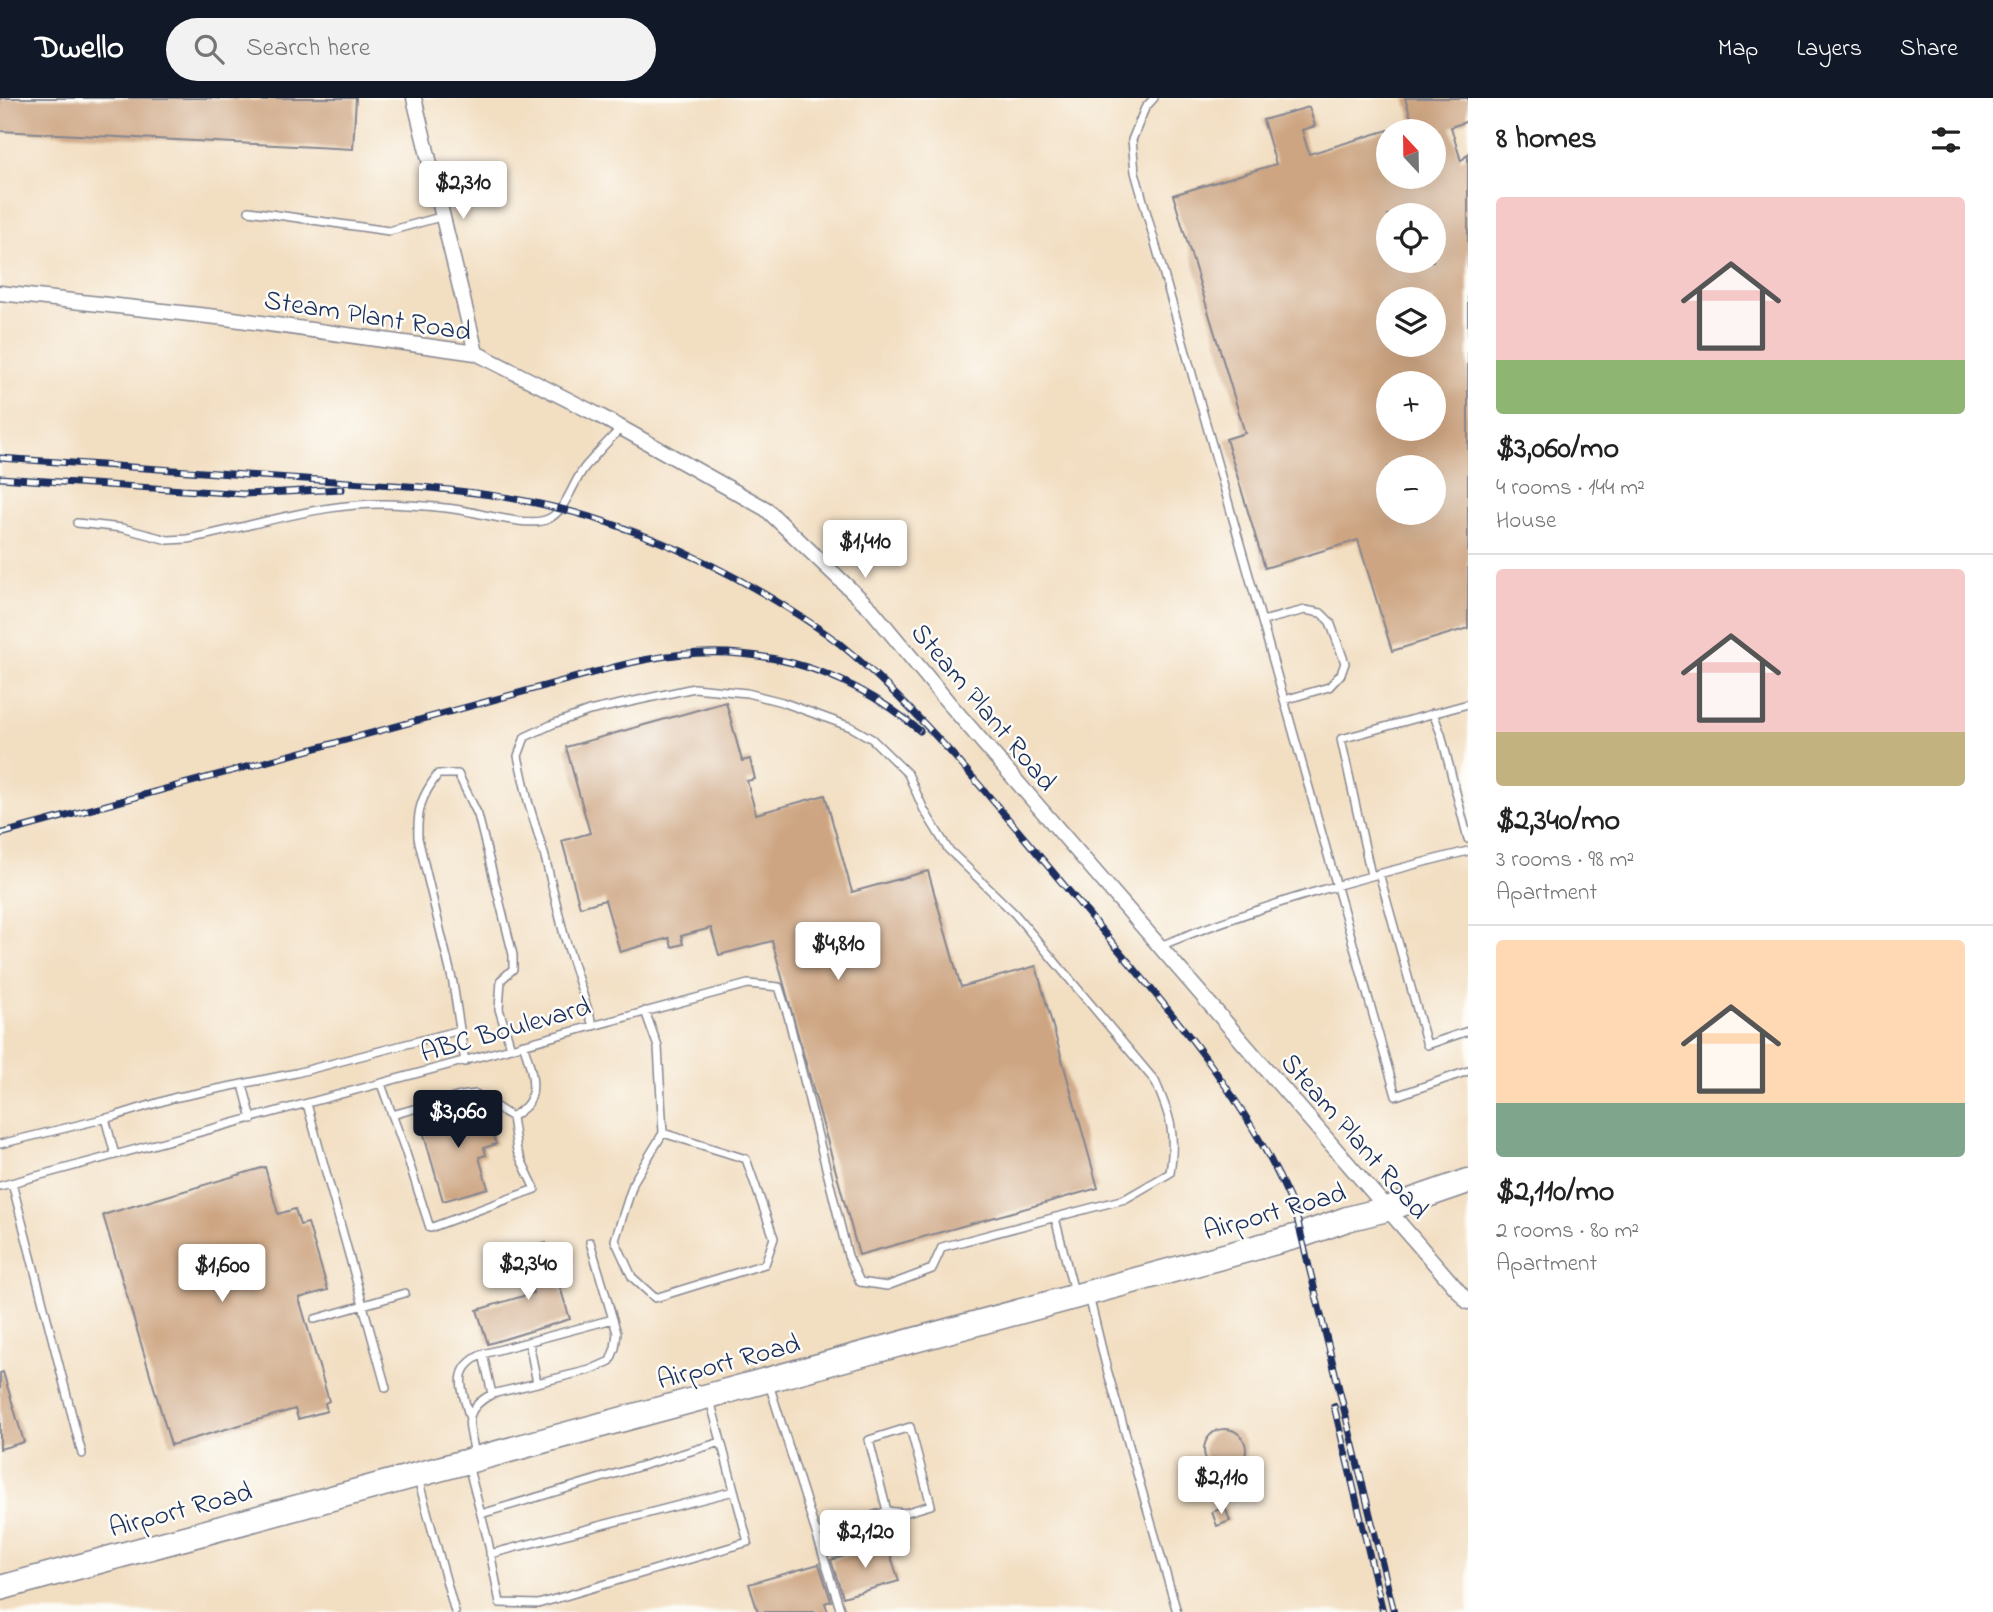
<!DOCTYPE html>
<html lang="en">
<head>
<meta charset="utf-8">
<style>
	:root { --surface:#fff; --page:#f2f2f2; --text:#222; --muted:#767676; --line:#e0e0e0; --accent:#111827 }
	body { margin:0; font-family:"Indie Flower",sans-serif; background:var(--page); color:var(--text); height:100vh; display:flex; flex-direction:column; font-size:26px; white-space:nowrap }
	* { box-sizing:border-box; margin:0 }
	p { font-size:23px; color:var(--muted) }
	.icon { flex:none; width:38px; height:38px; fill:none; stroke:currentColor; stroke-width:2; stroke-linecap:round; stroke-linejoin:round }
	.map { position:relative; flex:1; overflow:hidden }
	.panel { display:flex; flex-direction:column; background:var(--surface); width:525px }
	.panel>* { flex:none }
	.needle { width:46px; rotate:338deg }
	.controls { position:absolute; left:1376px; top:21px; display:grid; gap:14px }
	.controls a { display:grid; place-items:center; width:70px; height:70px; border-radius:50%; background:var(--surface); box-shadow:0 7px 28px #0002; font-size:35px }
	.price { position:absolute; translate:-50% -60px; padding:0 16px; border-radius:7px; background:#fff; color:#222; font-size:23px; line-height:46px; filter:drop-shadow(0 2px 4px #0008) }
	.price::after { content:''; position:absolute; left:50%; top:42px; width:21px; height:16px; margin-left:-10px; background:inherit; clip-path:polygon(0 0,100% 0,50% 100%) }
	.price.on { background:var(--accent); color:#fff }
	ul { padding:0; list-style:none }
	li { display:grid; align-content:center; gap:14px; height:371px; padding:0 28px }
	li+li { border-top:2px solid var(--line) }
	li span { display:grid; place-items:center; height:217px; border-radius:7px; color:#555 }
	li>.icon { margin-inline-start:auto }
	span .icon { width:126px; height:126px; fill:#fffc; stroke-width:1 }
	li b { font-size:30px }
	h2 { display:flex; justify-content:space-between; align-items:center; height:84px; padding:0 28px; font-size:30px }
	header { display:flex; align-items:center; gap:42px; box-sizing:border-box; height:98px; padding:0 35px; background:var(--accent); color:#fff }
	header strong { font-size:33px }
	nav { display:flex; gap:38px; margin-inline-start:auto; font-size:24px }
	.search { width:490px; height:63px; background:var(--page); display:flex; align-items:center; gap:18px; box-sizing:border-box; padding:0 24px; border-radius:38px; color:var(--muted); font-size:26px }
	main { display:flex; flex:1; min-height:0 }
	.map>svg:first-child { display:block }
	.building { fill:#cda582; fill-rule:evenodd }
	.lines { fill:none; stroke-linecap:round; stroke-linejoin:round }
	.service-casing { stroke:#868690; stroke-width:10 }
	.minor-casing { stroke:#868690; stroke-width:17 }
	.trunk-casing { stroke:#868690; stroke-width:27 }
	.service { stroke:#fff; stroke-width:7 }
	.minor { stroke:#fff; stroke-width:14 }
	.trunk { stroke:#fff; stroke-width:24 }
	.rail-casing { stroke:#1b2f5e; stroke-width:7 }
	.rail { stroke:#fdfcf7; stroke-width:4.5; stroke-dasharray:13; stroke-linecap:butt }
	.labels { text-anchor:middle; stroke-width:5; stroke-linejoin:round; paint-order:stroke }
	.street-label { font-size:28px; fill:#1b2f5e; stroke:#fdfcf7 }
</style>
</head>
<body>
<header>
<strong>Dwello</strong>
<div class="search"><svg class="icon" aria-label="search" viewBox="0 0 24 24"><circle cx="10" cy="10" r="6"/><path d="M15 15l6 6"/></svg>Search here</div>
<nav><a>Map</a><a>Layers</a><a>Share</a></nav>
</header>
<main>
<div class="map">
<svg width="1468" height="1514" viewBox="0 0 1468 1514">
	<rect width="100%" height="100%" fill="#fdfcf7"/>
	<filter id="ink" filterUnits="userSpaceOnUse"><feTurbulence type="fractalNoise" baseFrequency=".0143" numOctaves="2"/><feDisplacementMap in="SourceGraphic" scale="14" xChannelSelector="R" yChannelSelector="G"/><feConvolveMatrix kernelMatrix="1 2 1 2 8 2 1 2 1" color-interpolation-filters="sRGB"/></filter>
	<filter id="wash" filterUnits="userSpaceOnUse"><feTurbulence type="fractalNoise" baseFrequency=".00686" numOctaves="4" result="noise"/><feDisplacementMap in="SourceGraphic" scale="28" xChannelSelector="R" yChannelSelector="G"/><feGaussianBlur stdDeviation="1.57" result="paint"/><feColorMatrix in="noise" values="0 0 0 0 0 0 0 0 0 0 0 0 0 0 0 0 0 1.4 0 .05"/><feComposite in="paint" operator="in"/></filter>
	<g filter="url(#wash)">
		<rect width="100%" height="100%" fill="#f2dec1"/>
		<g id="blocks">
			<!-- building -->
			<path class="building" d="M0,0H207L267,3V0H356L353,51L0,33Z
				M1405,0H1468V23L1451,29L1461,63L1468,56V530L1392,553L1358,442L1265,470L1226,341L1245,335L1173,97L1276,66L1263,22L1309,9L1315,28L1302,32L1309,56L1388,32V79H1433V33H1415ZM1388,117H1433V163H1388ZM1388,201H1433V247H1388ZM1388,285H1433V331H1388ZM1388,369H1433V415H1388Z
				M726,604L742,663L750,661L755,681L747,683L756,716L825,697L852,794L928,773L961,889L1036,868L1098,1090L859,1157L772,843L719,857L711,830L681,838L683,846L672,849L669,840L620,854L605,802L580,809L562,743L590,735L566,649Z
				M470,1003L475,1023L488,1019L496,1046L484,1050L486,1057L479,1059L488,1090L443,1103L422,1030L434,1026L430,1014Z
				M265,1069L278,1116L295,1111L300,1127L308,1125L328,1192L299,1200L329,1303L325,1305L327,1313L298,1321L295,1311L171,1347L103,1117Z
				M546,1145L570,1221L488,1246L477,1212L533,1195L521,1152Z
				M3,1274L24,1344L0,1351V1275Z
				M1204 1352a21 21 0 1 1 42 0a21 21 0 1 1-42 0Z
				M1225,1409L1230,1423L1217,1428L1212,1414Z
				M887,1446L899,1483L843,1499L831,1462Z
				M819,1466L831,1503L825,1505L828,1514H758L749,1486Z"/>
		</g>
	</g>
	<g filter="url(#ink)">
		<use href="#blocks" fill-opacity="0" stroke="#868690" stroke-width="2"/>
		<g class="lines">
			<defs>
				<path id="service" d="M1154,0L1145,10L1132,42L1135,74L1396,998L1468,973
					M249,113L389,133L444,118
					M77,425L122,430L168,442L187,441C261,427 331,400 407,407C424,408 442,409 460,412C481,415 530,430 548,421C567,412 572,385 585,369C596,356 608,343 621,330
					M1262,523L1305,512L1321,515L1330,524L1345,565L1341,576L1329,589L1284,602
					M1433,615L1441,636L1468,741
					M1379,775L1427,947L1468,933
					M1371,777L1341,641L1468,606
					M1160,848C1259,807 1363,779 1468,753
					M645,913L658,949L663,1035L634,1083L615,1142L632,1179L655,1200L765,1166L774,1140L746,1061L663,1035
					M465,964L453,885L418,740C417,711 421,699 438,676H458L478,717L513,857V871L501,882L499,911L511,950
					M381,986L405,1052L430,1130L535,1091L517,1053L512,1019C516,1016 522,1012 526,1008C540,993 529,963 523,946
					M243,987L252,1021
					M307,1006L386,1290
					M392,1017L460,998L476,996L512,1019
					M105,1020L115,1057
					M0,1046L115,1018L173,1000L296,975L460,932
					M12,1085L82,1356
					M0,1088L748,886L779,889L788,918L848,1158L860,1184L887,1188L932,1171L942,1149L1125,1101L1170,1075C1176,1036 1171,1019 1155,983L1015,816L948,751L924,712L908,676L872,641L851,629L782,604L747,595L694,590L589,613L553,626L525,639L518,658L528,703L545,759L564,837L593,928
					M1055,1120L1074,1194
					M1089,1198L1106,1268L1177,1514
					M315,1221L405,1195
					M529,1244L537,1285
					M483,1256L492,1296
					M769,1286L841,1514
					M469,1318C462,1290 451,1271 483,1256L613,1221
					M475,1357C470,1327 460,1313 492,1296L590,1272L610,1263L615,1250L617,1235L590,1144
					M468,1367L488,1443L500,1505L538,1506L748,1444L710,1302
					M418,1381L455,1514
					M481,1416L721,1344
					M817,1436L887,1413L869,1342L910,1329L931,1407L904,1415L887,1413
					M490,1456L734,1393"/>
				<path id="minor" d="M414,0L476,255
					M0,195L226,220L476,255L600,318L766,411L871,511L947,603L1468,1204"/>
				<path id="trunk" d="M0,1490L1302,1137L1347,1121L1387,1111L1468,1083"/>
			</defs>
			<!-- service casing -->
			<use href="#service" class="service-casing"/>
			<!-- minor casing -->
			<use href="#minor" class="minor-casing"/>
			<!-- trunk casing -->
			<use href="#trunk" class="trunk-casing"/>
			<!-- service -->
			<use href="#service" class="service"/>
			<!-- minor -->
			<use href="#minor" class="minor"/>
			<!-- trunk -->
			<use href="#trunk" class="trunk"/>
			<defs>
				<path id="rail" d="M0,360L422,389C451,392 481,395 510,400C601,416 687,450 766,497C791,512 817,528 840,546C882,580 919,619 955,659C1001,711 1045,765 1090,818C1169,912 1249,1001 1296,1116L1394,1514
					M0,380L244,396L342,391
					M0,736L592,575C609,571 627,565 644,562C746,541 841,566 920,633
					M1334,1308L1383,1514"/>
			</defs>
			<!-- rail casing -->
			<use href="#rail" class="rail-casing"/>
			<!-- rail -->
			<use href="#rail" class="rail"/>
		</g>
	</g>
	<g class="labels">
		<!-- street labels -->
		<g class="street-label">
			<text transform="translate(368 216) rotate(9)" y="10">Steam Plant Road</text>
			<text transform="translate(985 608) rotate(50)" y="10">Steam Plant Road</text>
			<text transform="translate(505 930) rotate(-16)" y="10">ABC Boulevard</text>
			<text transform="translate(1356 1037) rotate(49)" y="10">Steam Plant Road</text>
			<text transform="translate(1274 1112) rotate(-16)" y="10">Airport Road</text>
			<text transform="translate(728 1262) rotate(-15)" y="10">Airport Road</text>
			<text transform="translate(180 1410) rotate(-15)" y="10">Airport Road</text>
		</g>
	</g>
</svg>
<div class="controls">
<a><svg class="needle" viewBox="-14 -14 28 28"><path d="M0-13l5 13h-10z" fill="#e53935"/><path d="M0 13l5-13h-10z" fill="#767676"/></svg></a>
<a><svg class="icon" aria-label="locate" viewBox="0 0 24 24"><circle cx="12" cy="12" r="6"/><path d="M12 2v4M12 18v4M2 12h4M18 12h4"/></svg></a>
<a><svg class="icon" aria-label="layers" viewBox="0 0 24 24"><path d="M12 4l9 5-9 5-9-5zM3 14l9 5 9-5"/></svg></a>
<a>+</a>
<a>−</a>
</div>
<b class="price" style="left:463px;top:123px">$2,310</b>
<b class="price" style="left:865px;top:482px">$1,410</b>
<b class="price" style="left:838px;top:884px">$4,810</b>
<b class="price on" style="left:458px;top:1052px">$3,060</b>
<b class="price" style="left:528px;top:1204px">$2,340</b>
<b class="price" style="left:222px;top:1206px">$1,600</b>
<b class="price" style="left:1221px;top:1418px">$2,110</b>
<b class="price" style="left:865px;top:1472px">$2,120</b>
</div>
<section class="panel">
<h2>8 homes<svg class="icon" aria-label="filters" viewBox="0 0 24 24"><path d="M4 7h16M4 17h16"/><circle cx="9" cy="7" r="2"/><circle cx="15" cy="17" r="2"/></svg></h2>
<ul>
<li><span style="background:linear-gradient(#f6c9c9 75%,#8fb573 0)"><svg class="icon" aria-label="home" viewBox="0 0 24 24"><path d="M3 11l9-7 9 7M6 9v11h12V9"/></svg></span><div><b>$3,060/mo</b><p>4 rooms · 144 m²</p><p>House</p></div></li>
<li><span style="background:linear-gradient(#f6c9c9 75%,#c2b280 0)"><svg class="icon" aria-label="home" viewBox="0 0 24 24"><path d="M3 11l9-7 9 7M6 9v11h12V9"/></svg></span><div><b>$2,340/mo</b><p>3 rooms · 98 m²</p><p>Apartment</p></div></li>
<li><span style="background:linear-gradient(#ffd9b3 75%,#7fa58c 0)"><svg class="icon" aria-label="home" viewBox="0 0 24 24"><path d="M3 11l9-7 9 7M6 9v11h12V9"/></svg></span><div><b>$2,110/mo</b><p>2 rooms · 80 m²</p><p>Apartment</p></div></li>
</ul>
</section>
</main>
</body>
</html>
